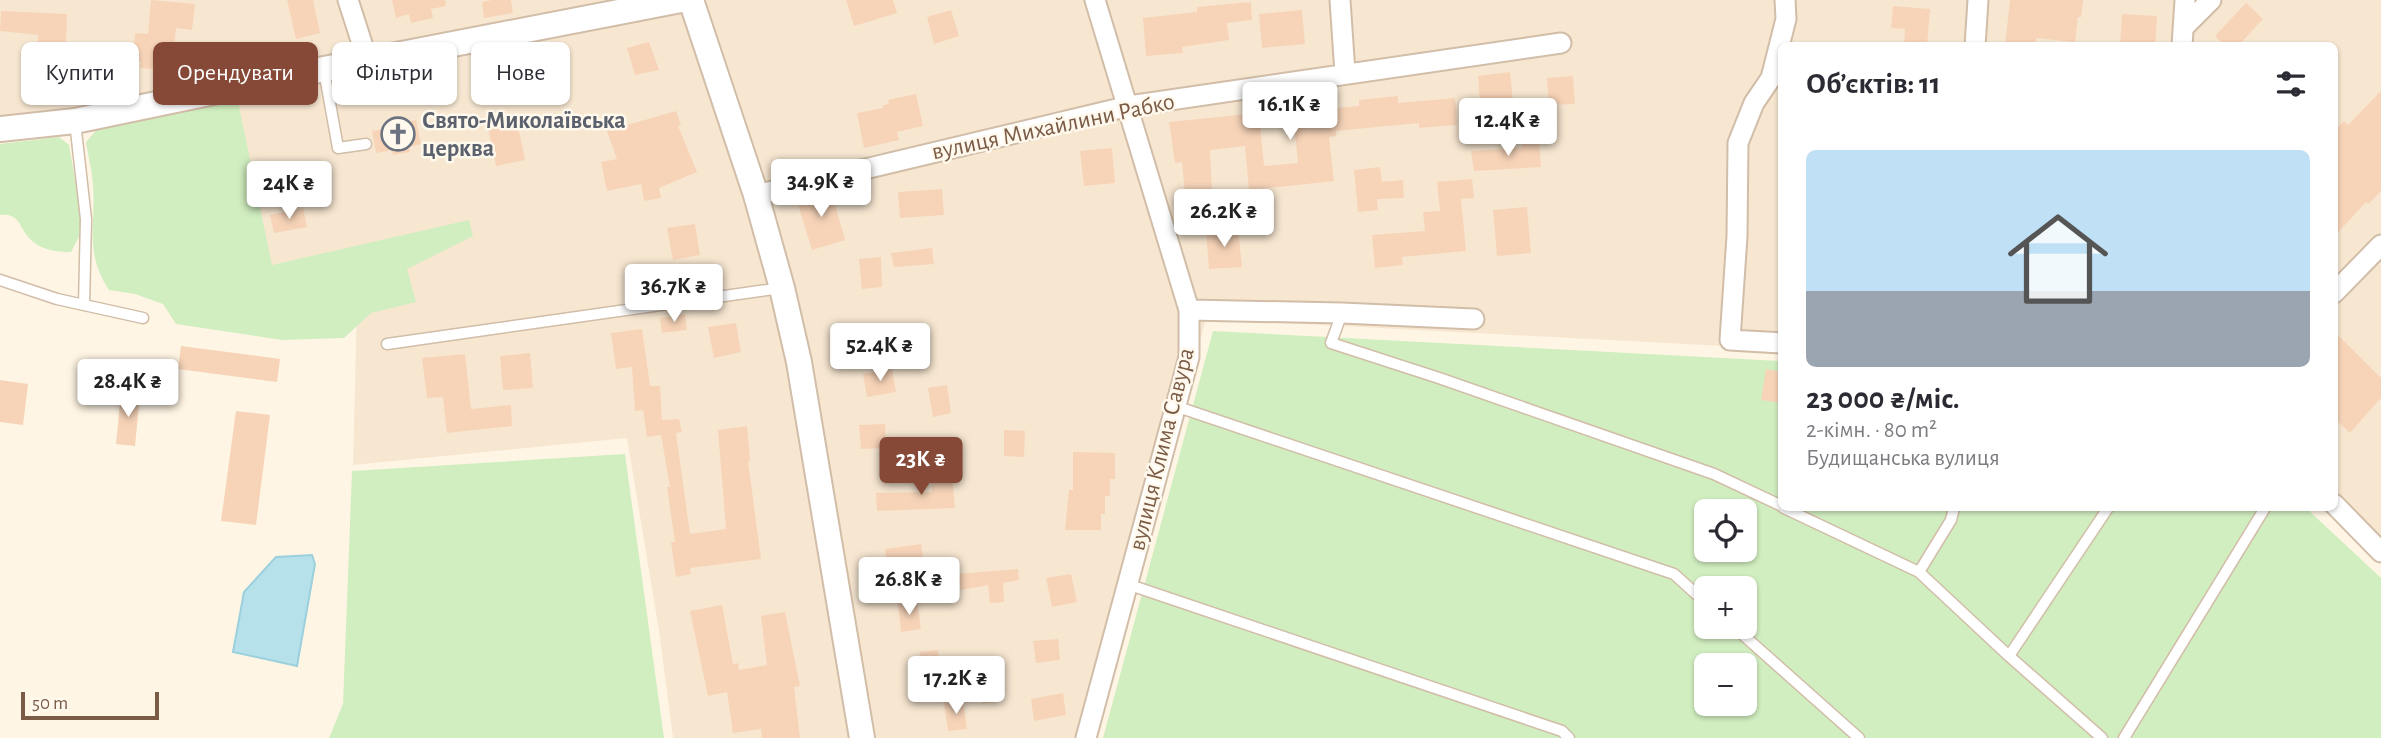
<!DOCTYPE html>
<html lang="uk">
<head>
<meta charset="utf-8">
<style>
	:root { --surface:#fff; --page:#f7f7f7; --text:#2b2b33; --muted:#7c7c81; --line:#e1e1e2; --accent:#864937 }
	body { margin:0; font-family:"Alegreya Sans",sans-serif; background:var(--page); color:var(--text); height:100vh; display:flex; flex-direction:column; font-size:26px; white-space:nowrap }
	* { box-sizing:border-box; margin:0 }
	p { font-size:23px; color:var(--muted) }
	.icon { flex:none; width:38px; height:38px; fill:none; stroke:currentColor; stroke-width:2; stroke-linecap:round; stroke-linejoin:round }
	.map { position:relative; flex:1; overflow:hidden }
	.panel { position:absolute; left:1778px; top:42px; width:560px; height:469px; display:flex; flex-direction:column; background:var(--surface); border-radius:10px; box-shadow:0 2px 5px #0004 }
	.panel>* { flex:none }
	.guide { position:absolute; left:21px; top:42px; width:665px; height:63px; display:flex; gap:14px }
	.buttons { position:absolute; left:1694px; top:499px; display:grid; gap:14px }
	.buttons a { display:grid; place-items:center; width:63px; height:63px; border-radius:10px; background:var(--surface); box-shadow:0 2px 5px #0004; font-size:35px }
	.scale { position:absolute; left:21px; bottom:18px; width:138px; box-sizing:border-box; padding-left:7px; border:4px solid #7a5b46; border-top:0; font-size:19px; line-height:24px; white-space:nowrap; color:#7a5b46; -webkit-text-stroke:5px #fff8ec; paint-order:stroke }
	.price { position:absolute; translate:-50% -60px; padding:0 16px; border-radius:7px; background:#fff; color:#222; font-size:23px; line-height:46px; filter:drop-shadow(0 2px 4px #0008) }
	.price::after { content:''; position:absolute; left:50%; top:42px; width:21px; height:16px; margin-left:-10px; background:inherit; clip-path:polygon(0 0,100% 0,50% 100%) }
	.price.selected { background:var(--accent); color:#fff }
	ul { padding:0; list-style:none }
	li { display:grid; align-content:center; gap:14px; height:371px; padding:0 28px }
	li+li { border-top:2px solid var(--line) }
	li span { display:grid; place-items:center; height:217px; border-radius:10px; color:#555 }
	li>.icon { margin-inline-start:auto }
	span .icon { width:126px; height:126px; fill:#fffc; stroke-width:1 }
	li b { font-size:30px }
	h2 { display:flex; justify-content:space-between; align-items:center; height:84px; padding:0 28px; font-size:30px }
	.tag { padding:0 24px; border-radius:10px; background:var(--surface); box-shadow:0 2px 5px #0004; font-size:24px; line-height:63px }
	.tag.selected { background:var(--accent); color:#fff }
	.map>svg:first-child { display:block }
	.residential { fill:#f7e7d1 }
	.green { fill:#d1eec0; fill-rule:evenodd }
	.water { fill:#b6e1ea; stroke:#9bd0dd; stroke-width:2 }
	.building { fill:#f7d4b8 }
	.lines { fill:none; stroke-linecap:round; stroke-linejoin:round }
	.service-casing { stroke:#d1bda8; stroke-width:13 }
	.minor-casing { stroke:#d1bda8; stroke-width:23 }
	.tertiary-casing { stroke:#d1bda8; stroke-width:28 }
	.service { stroke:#fff; stroke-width:10 }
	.minor { stroke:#fff; stroke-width:19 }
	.tertiary { stroke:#fff; stroke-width:24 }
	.labels { text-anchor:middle; stroke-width:5; stroke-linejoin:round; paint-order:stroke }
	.worship-label { font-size:24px; font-weight:bold; fill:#5b616d; stroke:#fff8ec; text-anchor:start }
	.street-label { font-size:24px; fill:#7a5b46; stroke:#fff8ec }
</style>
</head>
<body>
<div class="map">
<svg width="2381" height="738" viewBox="0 0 2381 738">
	<rect width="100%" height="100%" fill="#fff5e4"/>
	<!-- residential -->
	<path class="residential" d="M0,0H2381V541L2335,494L2334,46H1782L1781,349L1206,319L1092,738H673L659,631L627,438L353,465L358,265L265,286L222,113L0,139Z"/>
	<!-- green -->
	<path class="green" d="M238,102L272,265L469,220L473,236L407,269L416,302L371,313L344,338L282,340L176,324L163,304L135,294L109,290C84,252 96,226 93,185C92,170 88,156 86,142L101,125Z
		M59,137L69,145L80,208V235L71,252C56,252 40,250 29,238C19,227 20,213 0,215V144Z
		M1213,331L1781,361L1782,508H2306L2381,578V738H1103ZM1706,511H1745V550H1706ZM1706,588H1745V626H1706ZM1706,665H1745V704H1706Z
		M625,454L664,738H329L343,704L352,471Z"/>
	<!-- water -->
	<path class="water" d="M312,555L315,564L297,666L233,652L244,592L276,557Z"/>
	<!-- building -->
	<path class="building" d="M151,0L195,4L192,30L176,28L172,64L156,63L155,69L140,68L141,62L133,61L135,33L148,34Z
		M287,0H313L320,33L296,39Z
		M392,0H445L446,6L431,9L433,18L411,23L409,14L396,18Z
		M492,0H511L513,13L484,18L482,2Z
		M846,0H893L897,13L854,26Z
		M2010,0H2083L2081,17H2078L2075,42L2036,38L2035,46H2005Z
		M1251,2L1252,20L1227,23L1229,40L1182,47L1183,53L1146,56L1143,18L1197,12V7Z
		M2246,3L2263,19L2238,46H2226L2215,36Z
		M1893,6L1930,9L1927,46H1904L1905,29L1891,28Z
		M951,10L959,36L934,44L927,17Z
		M1302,10L1305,44L1262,48L1259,14Z
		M1,11L67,14L66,42H80V73L37,72L38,35L0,31Z
		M2122,14L2157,16L2155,46H2120Z
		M649,42L659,70L635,75L627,48Z
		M1510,72L1513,101L1480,104L1478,76Z
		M1573,76L1575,104L1549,105L1547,78Z
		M2381,91V191L2369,204L2366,202L2334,237V131L2344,121L2348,125Z
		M916,94L923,126L897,132L899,140L864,148L857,113L883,108V105L889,104L888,100Z
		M1398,96V103L1455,98L1457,125L1419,128V123L1336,131V136L1329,137L1334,181L1288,186L1249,190L1245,146L1210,150L1212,192L1207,193L1208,215H1187L1182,162L1175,163L1169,122L1259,113L1264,166L1298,163L1293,112L1359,106V100Z
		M676,111L681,125L678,126L697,172L659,188L661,198L644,201L641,184L607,191L601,162L617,159L605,126L618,121L620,127Z
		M516,117L525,160L496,166L487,123Z
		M405,118L406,122L416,120L421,144L409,147L410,152L393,155L392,150L376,153L372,131L390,128L389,122Z
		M1539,140L1541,167L1474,171L1471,151L1522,148V142Z
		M1112,148L1115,183L1084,186L1080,151Z
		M1380,167L1382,182L1403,180L1404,198L1377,199L1378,210L1358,212L1354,170Z
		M1472,179L1474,198L1461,199L1466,251L1402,257L1403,265L1375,268L1372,235L1425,231L1423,212L1440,211L1437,182Z
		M942,189L944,215L900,218L898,192Z
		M831,190L845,240L812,250L796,198Z
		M1527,207L1531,253L1497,256L1493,210Z
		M303,208L307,227L274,233L270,215Z
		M695,224L700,255L673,260L667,228Z
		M1238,228L1242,267L1209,269L1206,231Z
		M932,248L934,264L894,267L891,253Z
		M881,257L882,287L862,289L859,259Z
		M685,314L687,330L662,333L660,318Z
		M736,323L741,352L714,358L708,327Z
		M642,329L650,386H660L662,420L679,419L682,432L676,433L690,534L726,529L718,430L747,426L750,461H748L761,559L690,568L691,574L676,577L671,542H675L667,487H670L661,435L647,437L643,410L635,411L632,367L616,369L611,333Z
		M2334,331L2381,378V398L2350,433L2334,418Z
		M181,346L280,359L277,382L178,369Z
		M530,353L533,388L503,390L500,356Z
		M465,354L471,409L511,405L512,426L447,433L443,397L427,398L422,358Z
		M892,369L896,392L867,397L863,374Z
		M1766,369L1782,372V403L1761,400Z
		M0,380L28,384L23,425L0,422Z
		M947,385L951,413L933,417L928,388Z
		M121,393L140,394L135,446L116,444Z
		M236,411L270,415L256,525L221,521Z
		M885,424L886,448L861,449L859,425Z
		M1004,430L1025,431L1024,457L1004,456Z
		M1073,452L1115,453V479H1110V496H1105V514H1101V530H1065L1069,490H1073Z
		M952,474L955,508L877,511L876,493L932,492L931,475Z
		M921,544L925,573L889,578L885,549Z
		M1018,569L1019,580L1003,583L1004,602L990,603L988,585L961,590L958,574Z
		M1071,574L1077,602L1052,607L1046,578Z
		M917,602L921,629L901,632L898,604Z
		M722,605L733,664L738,663L739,670L767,665L761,616L785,612L800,686L794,687L800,738H762L761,729L733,733L727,692L708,696L690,611Z
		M1058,639L1060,660L1036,663L1033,641Z
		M938,650L941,679L923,680L920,652Z
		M993,678L996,702L982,704L979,680Z
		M1063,693L1066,715L1034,721L1031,699Z
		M963,701L967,729L948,731L944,703Z"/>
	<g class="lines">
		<defs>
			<path id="service" d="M324,70L338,148L366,144
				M75,122L86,219L84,305
				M0,280L57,299L143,318
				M1342,313L1331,343L1439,378L1714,474L1782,506
				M387,344L781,288
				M1175,406L1674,574L1706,603
				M1784,508L1919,572L2009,656L2102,738
				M1919,572L1951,520L1954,508
				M1127,584L1562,731L1569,738
				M1733,626L1859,738
				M2009,656L2108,508
				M2124,738L2265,508"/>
			<path id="minor" d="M348,0L368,62
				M1340,0L1345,73
				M2183,28L2211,0
				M1975,46L1978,0
				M2182,46L2185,0
				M756,195L1129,106L1561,43
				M2334,293L2381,245
				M1189,310L1342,313L1474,319
				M1782,343L1730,340L1737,236L1738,143L1754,103L1771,78L1786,19L1785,0
				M2334,504L2381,552
				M1086,738L1189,357V310L1095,0"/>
			<path id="tertiary" d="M691,0L756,195L782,288L799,362L862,738
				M0,129L75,121L324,69L681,0"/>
		</defs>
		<!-- service casing -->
		<use href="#service" class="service-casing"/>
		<!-- minor casing -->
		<use href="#minor" class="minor-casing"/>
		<!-- tertiary casing -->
		<use href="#tertiary" class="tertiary-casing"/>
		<!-- service -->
		<use href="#service" class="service"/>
		<!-- minor -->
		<use href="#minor" class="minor"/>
		<!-- tertiary -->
		<use href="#tertiary" class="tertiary"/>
	</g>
	<!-- icons -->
	<defs>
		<symbol id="church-ring" viewBox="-11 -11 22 22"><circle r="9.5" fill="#fff8ec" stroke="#6b7280" stroke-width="1.5"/><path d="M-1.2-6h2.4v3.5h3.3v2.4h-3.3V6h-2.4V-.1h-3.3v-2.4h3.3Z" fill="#6b7280"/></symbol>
	</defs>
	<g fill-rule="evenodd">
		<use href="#church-ring" x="379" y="115" width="38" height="38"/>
	</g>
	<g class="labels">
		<!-- worship labels -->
		<g class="worship-label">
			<text x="422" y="128">Свято-Миколаївська<tspan x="422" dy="28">церква</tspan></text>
		</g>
		<!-- street labels -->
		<g class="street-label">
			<text transform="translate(1053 126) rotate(-12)" y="8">вулиця Михайлини Рабко</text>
			<text transform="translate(1161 449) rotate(-76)" y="8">вулиця Клима Савура</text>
		</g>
	</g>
</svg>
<div class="buttons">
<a><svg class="icon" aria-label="locate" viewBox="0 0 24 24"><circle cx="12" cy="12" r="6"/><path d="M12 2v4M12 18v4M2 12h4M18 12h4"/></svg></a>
<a>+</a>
<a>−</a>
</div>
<div class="scale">50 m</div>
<b class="price" style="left:1290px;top:142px">16.1K ₴</b>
<b class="price" style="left:1508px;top:158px">12.4K ₴</b>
<b class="price" style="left:821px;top:219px">34.9K ₴</b>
<b class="price" style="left:289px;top:221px">24K ₴</b>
<b class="price" style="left:1224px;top:249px">26.2K ₴</b>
<b class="price" style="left:674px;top:324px">36.7K ₴</b>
<b class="price" style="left:880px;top:383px">52.4K ₴</b>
<b class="price" style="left:128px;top:419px">28.4K ₴</b>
<b class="price selected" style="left:921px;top:497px">23K ₴</b>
<b class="price" style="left:909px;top:617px">26.8K ₴</b>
<b class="price" style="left:956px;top:716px">17.2K ₴</b>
<div class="guide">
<a class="tag">Купити</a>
<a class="tag selected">Орендувати</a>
<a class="tag">Фільтри</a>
<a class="tag">Нове</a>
</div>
<section class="panel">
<h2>Об’єктів: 11<svg class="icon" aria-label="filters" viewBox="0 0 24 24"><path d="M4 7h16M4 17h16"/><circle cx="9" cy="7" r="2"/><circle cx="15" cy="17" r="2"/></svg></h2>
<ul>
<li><span style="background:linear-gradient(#bfe0f5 65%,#9aa5b1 0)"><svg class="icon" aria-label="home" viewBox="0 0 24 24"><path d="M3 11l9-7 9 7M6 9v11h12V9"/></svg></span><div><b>23 000 ₴/міс.</b><p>2-кімн. · 80 m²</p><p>Будищанська вулиця</p></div></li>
</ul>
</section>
</div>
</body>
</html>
